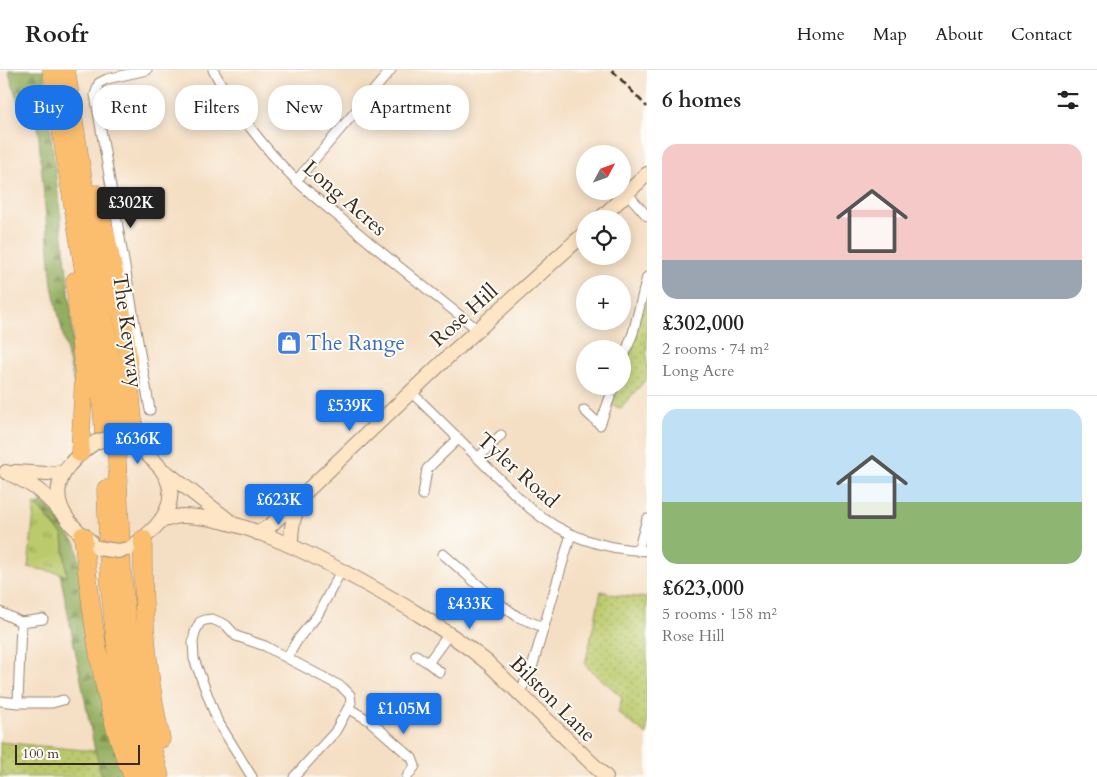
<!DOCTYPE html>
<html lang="en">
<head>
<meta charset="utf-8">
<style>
	:root { --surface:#fff; --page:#f2f2f2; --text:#222; --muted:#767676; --line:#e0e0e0; --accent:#1a73e8 }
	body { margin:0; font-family:Cardo,serif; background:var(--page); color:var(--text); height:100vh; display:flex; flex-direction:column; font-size:19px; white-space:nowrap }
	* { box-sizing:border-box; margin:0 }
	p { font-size:16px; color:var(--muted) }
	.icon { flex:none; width:28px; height:28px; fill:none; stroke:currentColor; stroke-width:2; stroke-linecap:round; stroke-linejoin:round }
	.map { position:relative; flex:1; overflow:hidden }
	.details { display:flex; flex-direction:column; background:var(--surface); width:450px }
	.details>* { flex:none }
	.banner { position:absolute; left:15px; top:15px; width:475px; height:45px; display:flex; gap:10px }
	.needle { width:32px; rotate:49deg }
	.controls { position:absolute; left:576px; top:75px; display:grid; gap:10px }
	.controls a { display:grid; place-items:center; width:55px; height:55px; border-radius:50%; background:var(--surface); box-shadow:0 2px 12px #0003; font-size:25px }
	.scale { position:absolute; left:15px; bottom:12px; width:125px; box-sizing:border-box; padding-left:5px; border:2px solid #3b2a1e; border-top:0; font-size:14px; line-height:18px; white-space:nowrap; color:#3b2a1e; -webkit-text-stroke:4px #fdfcf7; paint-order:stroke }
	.price { position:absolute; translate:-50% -42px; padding:0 11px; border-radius:5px; background:var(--accent); color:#fff; font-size:16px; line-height:32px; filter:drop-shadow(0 1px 2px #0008) }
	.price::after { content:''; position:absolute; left:50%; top:30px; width:15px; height:11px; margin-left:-8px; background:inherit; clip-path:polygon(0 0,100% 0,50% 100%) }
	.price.on { background:#222; color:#fff }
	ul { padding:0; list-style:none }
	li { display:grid; align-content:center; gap:10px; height:265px; padding:0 15px }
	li+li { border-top:1px solid var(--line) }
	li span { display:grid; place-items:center; height:155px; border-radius:15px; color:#555 }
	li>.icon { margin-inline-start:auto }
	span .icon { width:90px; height:90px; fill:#fffc; stroke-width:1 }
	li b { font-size:21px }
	h2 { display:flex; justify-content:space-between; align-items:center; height:60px; padding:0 15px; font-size:21px }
	.tag { padding:0 18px; border-radius:20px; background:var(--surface); box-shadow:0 2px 12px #0003; font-size:18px; line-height:45px }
	.tag.on { background:var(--accent); color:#fff }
	header { display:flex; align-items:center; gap:30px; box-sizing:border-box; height:70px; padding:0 25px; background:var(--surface); border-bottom:1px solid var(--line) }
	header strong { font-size:24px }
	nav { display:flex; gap:28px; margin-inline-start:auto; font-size:18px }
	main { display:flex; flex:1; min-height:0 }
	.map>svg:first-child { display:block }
	.grass { fill:url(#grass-tufts); stroke:#7b7a45 }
	.forest { fill:url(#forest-firs); stroke:#686c3f }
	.park { fill:url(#park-dots); stroke:#7b7a45 }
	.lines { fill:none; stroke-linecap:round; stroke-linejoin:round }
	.street-casing { stroke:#988471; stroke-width:11 }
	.secondary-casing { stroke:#988471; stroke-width:16 }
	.highway-casing { stroke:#988471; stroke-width:19 }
	.street { stroke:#fff; stroke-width:9 }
	.secondary { stroke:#fde5c5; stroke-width:14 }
	.highway { stroke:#fbbe6e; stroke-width:18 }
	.rail { stroke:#3b2a1e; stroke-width:2.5; stroke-dasharray:8 4; stroke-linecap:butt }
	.secondary-bridge-casing { stroke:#988471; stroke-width:16; stroke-linecap:butt }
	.secondary-bridge { stroke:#fde5c5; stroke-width:14 }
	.labels { text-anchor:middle; stroke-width:4; stroke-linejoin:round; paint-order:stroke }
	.street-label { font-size:21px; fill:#3b2a1e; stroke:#fdfcf7 }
	.shop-label { font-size:21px; fill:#366cbe; stroke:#fdfcf7; text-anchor:start }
</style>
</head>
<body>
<header>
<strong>Roofr</strong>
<nav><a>Home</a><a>Map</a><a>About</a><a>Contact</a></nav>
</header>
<main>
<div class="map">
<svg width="647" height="707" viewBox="0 0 647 707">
	<defs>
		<pattern id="grass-tufts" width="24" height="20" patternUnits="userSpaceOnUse" patternTransform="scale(1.25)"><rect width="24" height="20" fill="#bbca6c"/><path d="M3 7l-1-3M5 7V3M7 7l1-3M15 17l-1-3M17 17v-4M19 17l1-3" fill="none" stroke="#99a458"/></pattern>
		<pattern id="forest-firs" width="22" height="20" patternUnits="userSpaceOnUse" patternTransform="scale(1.25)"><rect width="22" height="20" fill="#94ae60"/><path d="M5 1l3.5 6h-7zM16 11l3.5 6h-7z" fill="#7a8e4f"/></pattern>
		<pattern id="park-dots" width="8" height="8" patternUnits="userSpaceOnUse" patternTransform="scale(1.25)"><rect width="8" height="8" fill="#bbca6c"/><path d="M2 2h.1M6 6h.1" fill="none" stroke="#99a458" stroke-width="1.8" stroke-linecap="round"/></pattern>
	</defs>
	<rect width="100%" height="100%" fill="#fdfcf7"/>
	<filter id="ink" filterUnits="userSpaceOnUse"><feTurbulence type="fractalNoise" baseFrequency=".02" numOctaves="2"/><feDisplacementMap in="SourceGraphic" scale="10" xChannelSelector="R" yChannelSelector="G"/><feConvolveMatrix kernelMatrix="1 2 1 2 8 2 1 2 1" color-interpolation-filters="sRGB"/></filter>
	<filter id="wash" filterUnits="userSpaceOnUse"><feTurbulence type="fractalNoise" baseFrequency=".0096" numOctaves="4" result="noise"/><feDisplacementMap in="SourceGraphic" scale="20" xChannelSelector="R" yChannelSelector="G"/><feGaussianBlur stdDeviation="1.12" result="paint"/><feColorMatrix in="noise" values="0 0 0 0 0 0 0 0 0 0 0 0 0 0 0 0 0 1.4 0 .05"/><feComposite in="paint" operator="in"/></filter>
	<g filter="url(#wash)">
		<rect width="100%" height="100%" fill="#f5dfc4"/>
		<!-- grass -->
		<path class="grass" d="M35,434L38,435L46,447L63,466L67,508L60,503L28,497Z"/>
		<!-- forest -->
		<path class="forest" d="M8,0H44L71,239L75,318L52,216L37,47L21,42Z
			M43,431L60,450L62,456L76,474L127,707H102L95,681L60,503L67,507L63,466L38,437V435Z"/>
		<!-- park -->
		<path class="park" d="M647,220V308L621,338L610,335L618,316H622L623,304Z
			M601,521L615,525L647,528V665L618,643L622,627L585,595Z
			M0,672L95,681L102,707H0Z"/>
	</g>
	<g filter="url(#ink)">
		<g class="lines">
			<defs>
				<path id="street" d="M147,0L107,9L99,13L95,25L150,340
					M213,0C235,40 263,77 295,109C314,128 336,144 356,161C396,195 437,227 477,259
					M296,111L391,0
					M627,123L647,146
					M622,292L633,263L647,207
					M411,322C437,347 462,372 487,397C502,411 516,426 531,439C564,467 605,479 647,481
					M584,340L600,355L614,316
					M478,388L501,365
					M423,425L427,399L458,369
					M638,481L647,449
					M443,484L499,533L518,547L543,557
					M0,542L21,552L18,633L0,631
					M21,552L43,549
					M416,585L428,593
					M287,588L298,569L317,546L341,501
					M440,602L428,593L449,564
					M519,623L531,601L571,464
					M18,633H52L63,630
					M348,638L370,651L412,688L415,696L407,707
					M252,707L217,650L194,589L193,572L195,562L200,552L205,550L212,549L226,555L236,566L265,576L287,588L342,617L350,625L351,633L335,662L294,707"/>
				<path id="secondary" d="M600,149L647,104
					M129,371C139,376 146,383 153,390C187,422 166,453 134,475
					M6,402C31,413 43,422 61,442
					M15,402L47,404L64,402
					M166,402L232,453
					M161,451C168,449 176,446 183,446C236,447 298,478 344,502C394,529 444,557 488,593L606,707
					M258,463L271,455L453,282L585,163
					M90,471C44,437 50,402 96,372
					M291,475C291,458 293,445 301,430"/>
				<path id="highway" d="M52,0C59,49 67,98 75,147C87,219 100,292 104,365
					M66,0L108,272L114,326L122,501L128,565L143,644L160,707
					M96,124C108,175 121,227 127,279C131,311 130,343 137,375
					M75,211L84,306L80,383
					M106,419L110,519L119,605L144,707
					M83,466C92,548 101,631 133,707
					M143,469C142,536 146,603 161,669"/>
			</defs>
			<!-- street casing -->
			<use href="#street" class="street-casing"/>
			<!-- secondary casing -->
			<use href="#secondary" class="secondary-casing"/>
			<!-- highway casing -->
			<use href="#highway" class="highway-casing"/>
			<!-- street -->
			<use href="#street" class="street"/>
			<!-- secondary -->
			<use href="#secondary" class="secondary"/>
			<!-- highway -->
			<use href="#highway" class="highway"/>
			<!-- rail -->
			<path class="rail" d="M612,0L647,37"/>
			<defs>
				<path id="secondary-bridge" d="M96,372L110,368L126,370
					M98,478L118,481L128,479"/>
			</defs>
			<!-- secondary-bridge casing -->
			<use href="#secondary-bridge" class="secondary-bridge-casing"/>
			<!-- secondary-bridge -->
			<use href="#secondary-bridge" class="secondary-bridge"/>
		</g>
	</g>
	<!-- icons -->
	<defs>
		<symbol id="shop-square" viewBox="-11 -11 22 22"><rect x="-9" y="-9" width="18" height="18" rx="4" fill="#3f7fe0" stroke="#fdfcf7"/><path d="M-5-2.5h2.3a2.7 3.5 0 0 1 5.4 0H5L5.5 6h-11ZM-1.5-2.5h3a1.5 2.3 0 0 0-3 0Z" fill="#fff"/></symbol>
	</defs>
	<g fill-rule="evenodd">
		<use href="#shop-square" x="275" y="259" width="28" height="28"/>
	</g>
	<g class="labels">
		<!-- street labels -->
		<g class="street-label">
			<text transform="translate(345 128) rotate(41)" y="7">Long Acres</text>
			<text transform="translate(464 245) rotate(-42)" y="7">Rose Hill</text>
			<text transform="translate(128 261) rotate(82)" y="7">The Keyway</text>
			<text transform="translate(518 400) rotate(42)" y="7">Tyler Road</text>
			<text transform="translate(553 629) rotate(45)" y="7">Bilston Lane</text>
		</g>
		<!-- shop labels -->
		<g class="shop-label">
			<text x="306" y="280">The Range</text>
		</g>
	</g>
</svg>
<div class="controls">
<a><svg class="needle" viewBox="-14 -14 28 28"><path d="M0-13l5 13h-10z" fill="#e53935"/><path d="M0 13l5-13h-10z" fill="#767676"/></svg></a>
<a><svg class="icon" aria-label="locate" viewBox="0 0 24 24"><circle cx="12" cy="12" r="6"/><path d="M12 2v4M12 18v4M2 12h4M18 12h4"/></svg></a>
<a>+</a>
<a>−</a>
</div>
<div class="scale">100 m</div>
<b class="price on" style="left:131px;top:159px">£302K</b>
<b class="price" style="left:350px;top:362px">£539K</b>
<b class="price" style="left:138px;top:395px">£636K</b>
<b class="price" style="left:279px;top:456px">£623K</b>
<b class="price" style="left:470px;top:560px">£433K</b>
<b class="price" style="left:404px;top:665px">£1.05M</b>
<div class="banner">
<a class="tag on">Buy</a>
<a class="tag">Rent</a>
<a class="tag">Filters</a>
<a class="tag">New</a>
<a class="tag">Apartment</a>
</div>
</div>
<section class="details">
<h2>6 homes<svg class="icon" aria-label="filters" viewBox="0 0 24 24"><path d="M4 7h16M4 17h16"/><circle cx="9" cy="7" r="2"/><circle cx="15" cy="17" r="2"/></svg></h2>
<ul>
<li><span style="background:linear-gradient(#f6c9c9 75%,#9aa5b1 0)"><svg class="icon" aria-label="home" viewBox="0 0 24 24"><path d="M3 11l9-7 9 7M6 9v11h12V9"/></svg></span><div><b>£302,000</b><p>2 rooms · 74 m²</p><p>Long Acre</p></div></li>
<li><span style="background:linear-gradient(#bfe0f5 60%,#8fb573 0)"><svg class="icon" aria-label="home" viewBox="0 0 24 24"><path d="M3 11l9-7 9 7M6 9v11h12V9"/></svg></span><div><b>£623,000</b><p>5 rooms · 158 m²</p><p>Rose Hill</p></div></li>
</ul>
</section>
</main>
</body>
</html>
